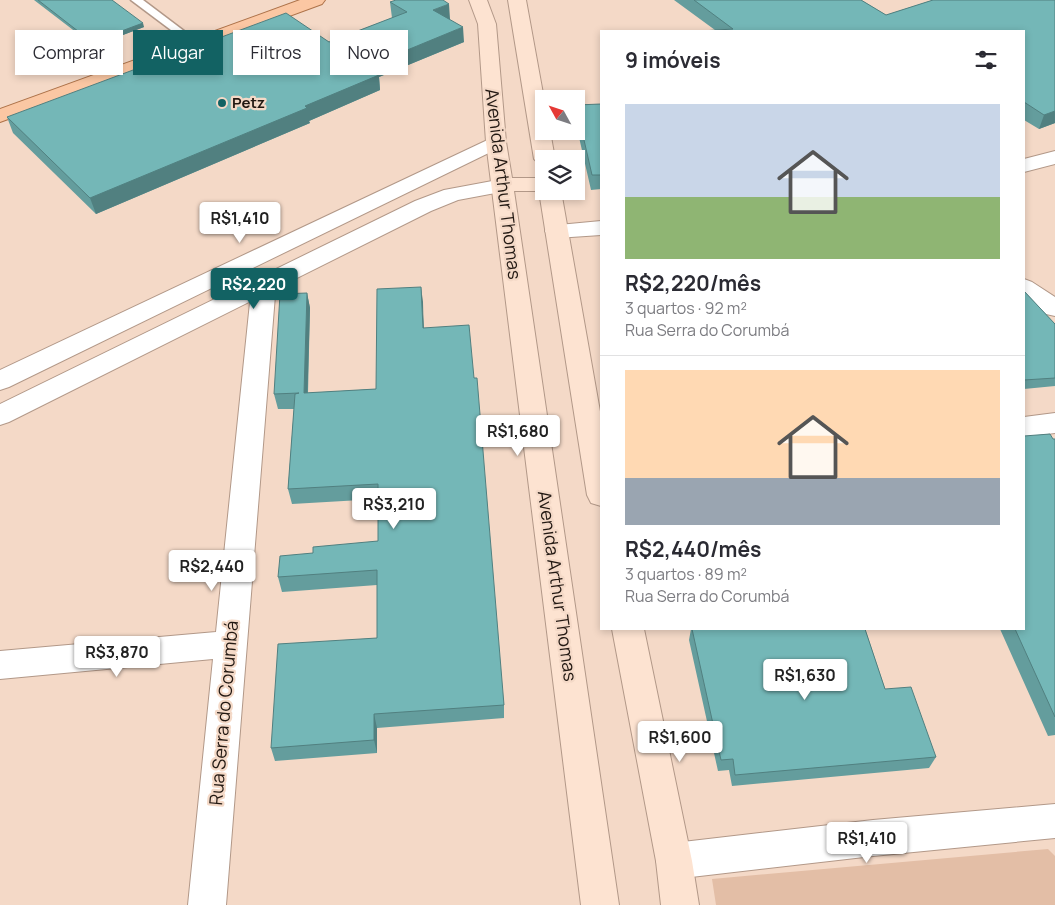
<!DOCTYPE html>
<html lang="pt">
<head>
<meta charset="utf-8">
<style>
	:root { --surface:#fff; --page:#f2f2f3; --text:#2b2b33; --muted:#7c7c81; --line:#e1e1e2; --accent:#126263 }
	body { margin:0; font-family:Manrope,sans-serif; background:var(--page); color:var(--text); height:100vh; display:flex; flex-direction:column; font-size:19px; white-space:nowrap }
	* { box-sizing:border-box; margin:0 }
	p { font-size:16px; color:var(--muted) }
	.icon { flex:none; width:28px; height:28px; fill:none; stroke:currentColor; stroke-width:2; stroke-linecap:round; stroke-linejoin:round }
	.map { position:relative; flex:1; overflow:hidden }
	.side { position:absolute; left:600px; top:30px; width:425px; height:600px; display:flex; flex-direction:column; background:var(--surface); border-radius:0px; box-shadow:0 2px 8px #0003 }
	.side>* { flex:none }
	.hud { position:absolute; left:15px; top:30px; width:475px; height:45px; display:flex; gap:10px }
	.needle { width:32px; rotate:310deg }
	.tools { position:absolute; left:535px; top:90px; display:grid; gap:10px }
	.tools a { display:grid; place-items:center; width:50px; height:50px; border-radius:0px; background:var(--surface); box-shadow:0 2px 8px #0003; font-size:25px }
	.price { position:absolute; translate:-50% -42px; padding:0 11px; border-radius:5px; background:#fff; color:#222; font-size:16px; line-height:32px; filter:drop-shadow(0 1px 2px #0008) }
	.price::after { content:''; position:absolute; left:50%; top:30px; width:15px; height:11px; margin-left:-8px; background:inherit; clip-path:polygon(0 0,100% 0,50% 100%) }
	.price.active { background:var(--accent); color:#fff }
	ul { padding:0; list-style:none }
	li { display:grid; align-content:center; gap:10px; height:265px; padding:0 25px }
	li+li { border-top:1px solid var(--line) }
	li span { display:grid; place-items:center; height:155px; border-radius:0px; color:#555 }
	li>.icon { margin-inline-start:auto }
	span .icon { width:90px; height:90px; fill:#fffc; stroke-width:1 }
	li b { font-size:21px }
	h2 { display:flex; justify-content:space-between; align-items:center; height:60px; padding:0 25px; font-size:21px }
	.tag { padding:0 18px; border-radius:0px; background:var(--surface); box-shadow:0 2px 8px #0003; font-size:18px; line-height:45px }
	.tag.active { background:var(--accent); color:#fff }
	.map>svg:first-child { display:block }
	.green { fill:#e3bea6 }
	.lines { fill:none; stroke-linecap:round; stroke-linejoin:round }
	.service-casing { stroke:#b29888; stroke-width:3 }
	.minor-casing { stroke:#b29888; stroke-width:2 }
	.tertiary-casing { stroke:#b29888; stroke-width:2 }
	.secondary-casing { stroke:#b29888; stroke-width:2 }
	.primary-casing { stroke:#ad7249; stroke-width:2 }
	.service { fill:#fff; fill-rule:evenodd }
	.minor { fill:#fff; fill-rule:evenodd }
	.tertiary { fill:#fff; fill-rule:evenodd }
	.secondary { fill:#fde3d1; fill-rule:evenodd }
	.primary { fill:#fbc7a3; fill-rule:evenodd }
	.wall { fill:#649d9d }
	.shaded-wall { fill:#518080 }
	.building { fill:#74b7b7; stroke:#518080 }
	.poi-dot { fill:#126263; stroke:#f4d9c7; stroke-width:2 }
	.labels { text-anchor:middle; stroke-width:4.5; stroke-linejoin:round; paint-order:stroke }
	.far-poi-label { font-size:15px; font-weight:bold; fill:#221812; stroke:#f4d9c7; text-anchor:start }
	.street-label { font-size:18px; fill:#221812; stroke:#f4d9c7 }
</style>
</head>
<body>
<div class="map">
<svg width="1055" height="905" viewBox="0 0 1055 905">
	<rect width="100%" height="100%" fill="#f4d9c7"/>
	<!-- green -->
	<path class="green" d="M1048,849L1055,856V905H716L712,879Z"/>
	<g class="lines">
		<defs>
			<path id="service" d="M131,0H143L184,31L179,34L175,33Z"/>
			<path id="minor" d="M1055,151V164L1024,172V159Z
				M601,221V235L556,238L548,236L545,231L548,226Z
				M264,275L272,278L276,283L226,905H188L213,659L0,679V651L216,632L252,283L256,278Z
				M1024,279L1032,282L1055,297V316L1046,314L1024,298Z
				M1055,413V433L1024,437V417Z
				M1055,804V838L873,856L674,879L661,874L656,861L661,848L674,843L873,820Z"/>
			<path id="tertiary" d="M496,136L503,138L506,142L503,146L9,387L0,390V370Z
				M503,179L511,180L514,185L511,190L458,200L431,211L9,422L0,425V404L415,201L444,190Z"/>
			<path id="secondary" d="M469,0H487L496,24L506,142L512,178H544V191H561L601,417V506L591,503L587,495L539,191H514L619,905H581L486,142L478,24Z
				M508,0H526L544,99V131H550L555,159H544V165L538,163L534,159Z
				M612,629H644L692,861L699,905H661L656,861Z"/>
			<path id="primary" d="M300,0H325L322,4L0,122V109Z"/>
		</defs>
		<!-- service casing -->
		<use href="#service" class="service-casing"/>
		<!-- minor casing -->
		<use href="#minor" class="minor-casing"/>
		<!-- tertiary casing -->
		<use href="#tertiary" class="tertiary-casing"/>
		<!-- secondary casing -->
		<use href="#secondary" class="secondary-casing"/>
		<!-- primary casing -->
		<use href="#primary" class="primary-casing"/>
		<!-- service -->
		<use href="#service" class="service"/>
		<!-- minor -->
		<use href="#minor" class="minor"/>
		<!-- tertiary -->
		<use href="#tertiary" class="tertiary"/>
		<!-- secondary -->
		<use href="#secondary" class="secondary"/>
		<!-- primary -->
		<use href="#primary" class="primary"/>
	</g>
	<!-- wall -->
	<path class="wall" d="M34,0H112L144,27L94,46Z
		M674,0H861L886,15L933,0H1055V123L1039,129L1024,120V31H701L715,30Z
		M390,2L450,19H449L464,42L379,77L380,90L309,121L310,123L96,214L13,133L7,117L329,42L392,18Z
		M601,104V189L591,190L576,124V107Z
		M421,287L424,328L504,705V718L377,728V753L275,761L271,748L377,638V585L282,592L278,577L313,553L378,541V499L292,504L288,489L294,409H278L274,394L307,293L310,308L308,393L376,389Z
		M1024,291L1055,324V386L1024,389Z
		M1053,439H1055V735L1048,736L1000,629H1024Z
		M691,629H865L885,689L936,757L929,768L732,786L729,770L718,771L689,640Z"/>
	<!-- shaded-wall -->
	<path class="shaded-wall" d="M449,4L450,19L434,25L433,10Z
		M143,23L144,27L94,46L92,42Z
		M463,27L464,42L379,77L380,90L309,121L310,123L96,214L90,198L305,106L366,67Z
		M1055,111V123L1039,129L1044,115Z
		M421,287L423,302L424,343L423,328Z
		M307,293L310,308L307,408L304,393Z
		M374,714L377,728V753L374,740Z"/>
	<!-- building -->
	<path class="building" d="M38,0H112L143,23L92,42Z
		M396,0H443L449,4L433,10L463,27L366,67L379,75L305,106L307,108L90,198L7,117L286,13L329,42L407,12L390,2Z
		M694,0H861L886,15L933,0H1055V111L1044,115L1024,102V31H701L733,29Z
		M601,104V175H592L576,105Z
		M421,287L423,328L469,325L474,378H477L504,705L374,714V740L271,748L278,644L377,638V570L278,577L280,556L313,553V547L378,541V484L288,489L295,394L299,393L274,394L280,294L307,293L304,393L376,389L377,289Z
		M1024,291L1055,324V378L1024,380Z
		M1050,434L1053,439H1055V717L1015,629H1024V436Z
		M692,629H865L885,689L911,687L936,757L735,775L733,759L721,760Z"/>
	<!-- markers -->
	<circle class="poi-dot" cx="222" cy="103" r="5"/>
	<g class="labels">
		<!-- far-poi labels -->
		<g class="far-poi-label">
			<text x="232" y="108">Petz</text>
		</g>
		<!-- street labels -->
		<g class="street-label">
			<text transform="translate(503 184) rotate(83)" y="6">Avenida Arthur Thomas</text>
			<text transform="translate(557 586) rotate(82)" y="6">Avenida Arthur Thomas</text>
			<text transform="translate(224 713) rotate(-85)" y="6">Rua Serra do Corumbá</text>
		</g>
	</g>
</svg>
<div class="tools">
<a><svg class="needle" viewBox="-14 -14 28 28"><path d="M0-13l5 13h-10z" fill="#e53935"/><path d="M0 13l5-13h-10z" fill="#7c7c81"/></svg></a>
<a><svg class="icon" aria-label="layers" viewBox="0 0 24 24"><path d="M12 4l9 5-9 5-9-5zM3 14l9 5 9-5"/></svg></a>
</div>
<b class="price" style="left:240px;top:244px">R$1,410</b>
<b class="price active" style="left:254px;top:310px">R$2,220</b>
<b class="price" style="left:518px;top:457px">R$1,680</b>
<b class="price" style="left:394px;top:530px">R$3,210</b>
<b class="price" style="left:212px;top:592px">R$2,440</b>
<b class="price" style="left:117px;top:678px">R$3,870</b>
<b class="price" style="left:805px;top:701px">R$1,630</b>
<b class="price" style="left:680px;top:763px">R$1,600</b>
<b class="price" style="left:867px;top:864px">R$1,410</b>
<div class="hud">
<a class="tag">Comprar</a>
<a class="tag active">Alugar</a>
<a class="tag">Filtros</a>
<a class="tag">Novo</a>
</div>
<section class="side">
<h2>9 imóveis<svg class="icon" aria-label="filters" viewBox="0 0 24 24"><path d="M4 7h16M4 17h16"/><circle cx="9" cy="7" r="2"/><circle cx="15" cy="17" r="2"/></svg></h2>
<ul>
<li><span style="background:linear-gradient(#c9d6e8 60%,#8fb573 0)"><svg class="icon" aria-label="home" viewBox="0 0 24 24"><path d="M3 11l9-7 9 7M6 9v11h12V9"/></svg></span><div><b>R$2,220/mês</b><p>3 quartos · 92 m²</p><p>Rua Serra do Corumbá</p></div></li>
<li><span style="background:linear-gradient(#ffd9b3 70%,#9aa5b1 0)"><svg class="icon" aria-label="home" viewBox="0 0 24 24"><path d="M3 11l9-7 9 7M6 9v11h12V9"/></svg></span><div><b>R$2,440/mês</b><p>3 quartos · 89 m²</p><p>Rua Serra do Corumbá</p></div></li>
</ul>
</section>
</div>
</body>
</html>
